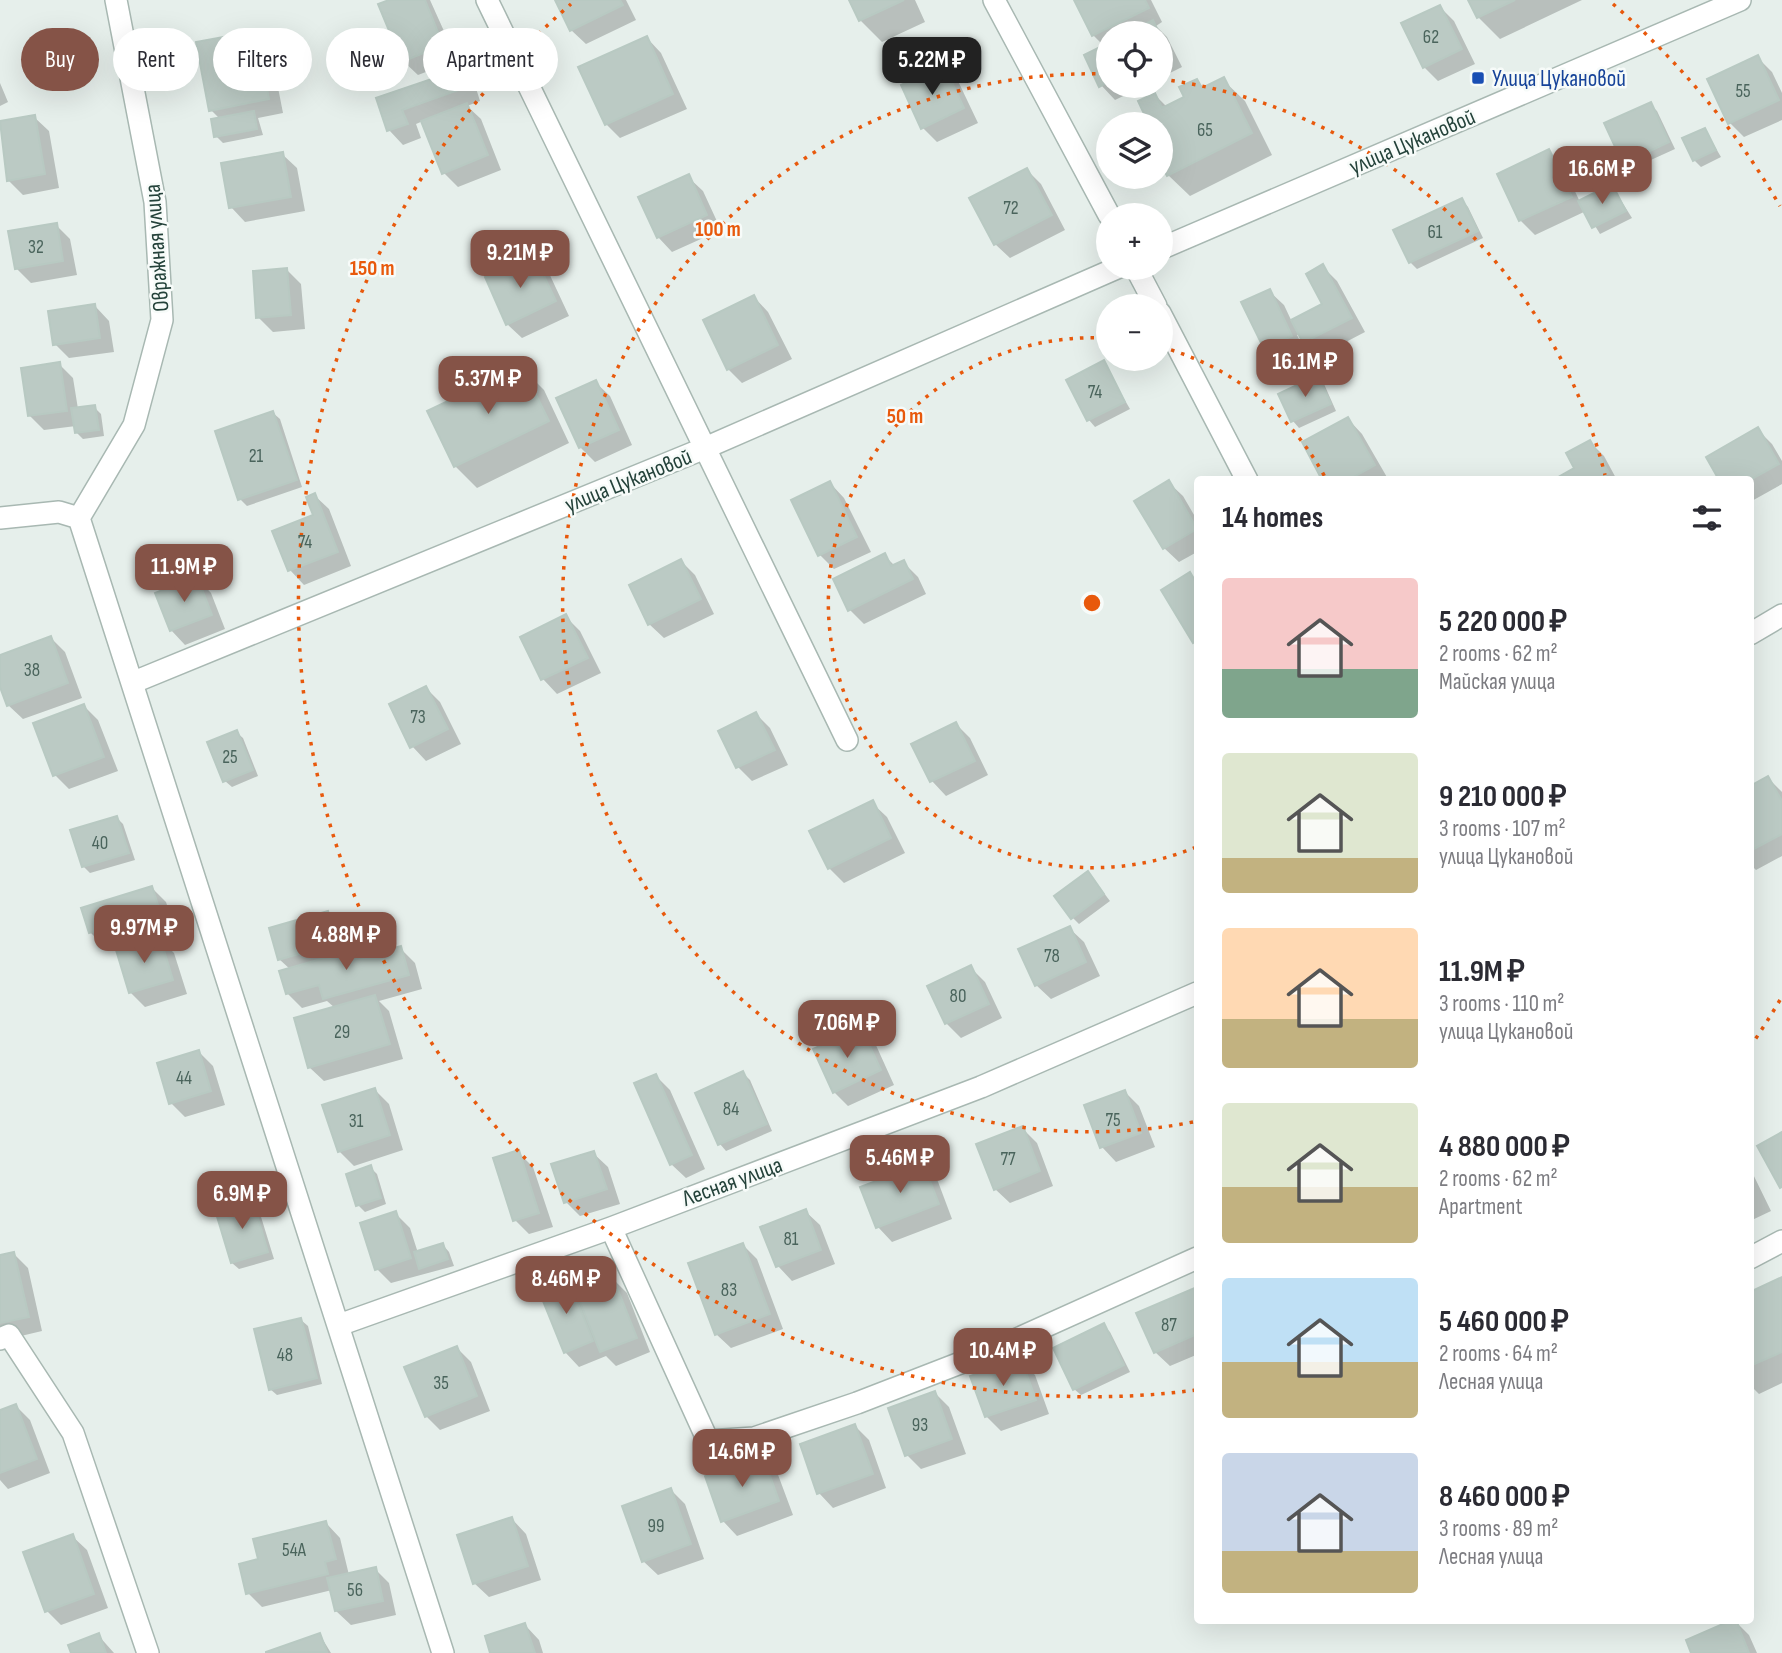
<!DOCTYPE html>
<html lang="en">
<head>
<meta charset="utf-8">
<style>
	:root { --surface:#fff; --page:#f2f2f3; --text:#2b2b33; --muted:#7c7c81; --accent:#855347 }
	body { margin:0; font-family:"Sofia Sans Condensed",sans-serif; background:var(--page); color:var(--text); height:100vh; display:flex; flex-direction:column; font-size:26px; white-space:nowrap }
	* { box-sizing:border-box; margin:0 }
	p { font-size:23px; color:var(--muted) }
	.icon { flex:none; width:38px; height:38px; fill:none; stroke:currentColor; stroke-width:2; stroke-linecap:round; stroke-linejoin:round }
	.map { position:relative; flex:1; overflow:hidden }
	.sheet { position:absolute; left:1194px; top:476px; width:560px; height:1148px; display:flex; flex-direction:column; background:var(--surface); border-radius:7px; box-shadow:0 7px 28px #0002 }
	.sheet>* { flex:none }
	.guide { position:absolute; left:21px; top:28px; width:665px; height:63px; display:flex; gap:14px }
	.controls { position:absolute; left:1096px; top:21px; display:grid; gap:14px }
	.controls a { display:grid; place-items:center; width:77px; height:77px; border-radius:50%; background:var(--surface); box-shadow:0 7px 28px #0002; font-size:35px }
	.price { position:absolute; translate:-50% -60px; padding:0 16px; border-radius:14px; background:var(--accent); color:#fff; font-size:23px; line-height:46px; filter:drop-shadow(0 2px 4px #0008) }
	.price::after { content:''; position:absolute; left:50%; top:42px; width:21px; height:16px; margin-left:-10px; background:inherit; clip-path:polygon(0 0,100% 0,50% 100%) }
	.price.on { background:#222; color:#fff }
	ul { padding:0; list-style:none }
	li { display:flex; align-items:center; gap:21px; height:175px; padding:0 28px }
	li span { display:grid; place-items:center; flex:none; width:196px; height:140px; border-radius:7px; color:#555 }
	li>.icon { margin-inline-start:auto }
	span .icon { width:84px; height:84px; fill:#fffc; stroke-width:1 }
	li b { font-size:30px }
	h2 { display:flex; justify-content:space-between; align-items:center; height:84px; padding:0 28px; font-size:30px }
	.tag { padding:0 24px; border-radius:32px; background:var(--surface); box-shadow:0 7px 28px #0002; font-size:24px; line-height:63px }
	.tag.on { background:var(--accent); color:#fff }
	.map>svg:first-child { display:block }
	.shadow { fill:#0003 }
	.building { fill:#bbcac4; stroke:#b8c9c2; stroke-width:2 }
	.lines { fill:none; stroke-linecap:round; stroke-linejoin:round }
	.minor-casing { stroke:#a8b8b2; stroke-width:24 }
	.minor { stroke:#fff; stroke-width:21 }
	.ring { fill:none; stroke:#e8590c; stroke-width:3.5; stroke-dasharray:3.5 7 }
	.transit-dot { fill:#1a4fb4; stroke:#f7fbf9; stroke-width:2.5 }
	.labels { text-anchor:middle; stroke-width:5; stroke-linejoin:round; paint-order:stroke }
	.number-label { font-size:19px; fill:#4a645c }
	.transit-label { font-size:23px; fill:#164399; stroke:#f7fbf9; text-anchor:start }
	.street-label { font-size:23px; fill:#24423a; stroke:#f7fbf9 }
	.centre { fill:#e8590c; stroke:#f7fbf9; stroke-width:3.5 }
	.ring-label { font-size:21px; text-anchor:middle; font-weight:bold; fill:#e8590c; stroke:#f7fbf9; stroke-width:5; stroke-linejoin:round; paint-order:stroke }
</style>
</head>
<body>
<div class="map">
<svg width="1782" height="1653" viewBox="0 0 1782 1653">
	<rect width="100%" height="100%" fill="#e6efeb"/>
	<!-- shadow -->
	<path class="shadow" d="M393,0H430L457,60L418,75L403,61Z
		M557,0H626L636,20L586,44L571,30Z
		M851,0H915L925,22L882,42L860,20Z
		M1076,0H1151L1162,22L1156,26L1167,37L1182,67L1160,78V33H1108V86H1144L1115,100L1101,85L1104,46L1093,35Z
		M1470,0H1582L1500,39L1478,17Z
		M1440,7L1454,21L1475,64L1438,81L1424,67Z
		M256,33L270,47L283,113L258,118L263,135L223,143L216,136L220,119L211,110Z
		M647,38L661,53L687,109L620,138L606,124Z
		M1758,58L1772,72L1782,93V120L1744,137L1730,123Z
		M944,67L958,81L978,123L937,142L923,128Z
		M460,71L475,85L480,101L467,106L481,119L501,170L458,187L444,173L423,121L416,124L421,138L403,145L389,130L378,99Z
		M1223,80L1245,101L1272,155L1190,196L1168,175L1160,124H1143L1141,120L1148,117L1155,95L1167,107L1186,98L1197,81L1205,89Z
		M0,83L8,102L0,106Z
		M1650,104L1657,111L1675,149L1631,169L1624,163Z
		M34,117L49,131L59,188L23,195L8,180L0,123Z
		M1705,130L1721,157L1701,167L1694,160Z
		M1549,152L1563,166L1580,202L1612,186L1632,218L1600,234L1586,211L1535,235L1520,220Z
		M282,154L297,168L305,211L245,222L231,207Z
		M1027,170L1041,184L1065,230L1010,258L995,244Z
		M688,177L703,191L721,230L672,252L658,237Z
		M1462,200L1468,207L1483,238L1417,269L1410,262Z
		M56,225L70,239L77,275L31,283L17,269Z
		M534,257L548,271L569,316L522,338L507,324Z
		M1323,267L1337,281L1365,332L1319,356L1300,334L1297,335L1305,351L1280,363L1265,348L1269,291L1284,305L1292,322L1324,305Z
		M287,270L301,284L305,329L273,332L258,317Z
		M754,297L768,312L792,359L742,383L728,369Z
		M95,306L109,321L114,352L69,358L55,344Z
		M1103,363L1130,409L1095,427L1089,420Z
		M59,364L73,378L78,409L94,407L101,414L104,436L83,439L77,433L76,426L44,430L29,415Z
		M522,368L544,390L569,443L477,488L455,466Z
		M1317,378L1324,384L1336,411L1299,428L1293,421Z
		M595,382L610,396L632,445L595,462L580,447Z
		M273,413L280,419L302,487L247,506L240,499Z
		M1348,419L1362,434L1388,479L1324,480Z
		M1758,430L1772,444L1782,461V484L1750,502V480Z
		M1590,442L1604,456L1617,480H1557L1577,468Z
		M1168,482L1183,496L1197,520V552L1179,562L1164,548Z
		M830,483L844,498L871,552L834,569L820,555Z
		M314,495L329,509L351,566L304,585L290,570L275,532L315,516Z
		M885,556L895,566L903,562L918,577L926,594L864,624L850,610Z
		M681,561L695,575L714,614L664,638L649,624Z
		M197,578L211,593L225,629L185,645L171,630Z
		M566,617L580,631L601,673L557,694L543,679L522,638Z
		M51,638L65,652L82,698L23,719L8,705L0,682V656Z
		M426,688L440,702L461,744L426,761L412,746Z
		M84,706L98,720L118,771L69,789L55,775Z
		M756,714L770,728L788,765L752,781L738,767Z
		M956,724L970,738L988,775L946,796L932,781L913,745Z
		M236,732L243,738L258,776L232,787L225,781Z
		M1768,778L1782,792V856L1756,870L1750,864V788Z
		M872,803L887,817L905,853L844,883L829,868L811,832Z
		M117,818L123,824L135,860L90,873L83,866Z
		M1094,880L1110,901L1079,924L1072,917Z
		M152,888L166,902L174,926L105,947L91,933L84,909Z
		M328,913L342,928L350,953L355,951L363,959L400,948L415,963L422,989L379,1001L389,1011L403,1059L324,1081L309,1067L335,1008L327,1001L302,1008L287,993L291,970L279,959Z
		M1069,928L1084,942L1100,976L1051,999L1036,985Z
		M160,939L174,953L187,994L145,1007L130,992Z
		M970,967L985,982L1002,1018L961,1038L946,1023Z
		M860,1029L875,1043L894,1085L848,1106L834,1092Z
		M199,1052L213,1066L225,1105L185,1117L171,1103Z
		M743,1073L750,1080L772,1131L726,1151L720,1144Z
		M656,1076L670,1090L705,1169L686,1178L671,1164Z
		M375,1090L389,1104L403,1150L354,1166L339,1151Z
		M1125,1092L1139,1106L1155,1147L1116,1162L1102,1147L1087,1106Z
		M1022,1128L1037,1143L1053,1186L1010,1203L995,1189Z
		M518,1152L533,1167L553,1227L529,1234L515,1220Z
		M593,1153L608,1167L620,1204L580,1216L566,1202Z
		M923,1165L937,1179L952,1219L892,1242L878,1227Z
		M370,1167L377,1174L386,1204L365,1212L358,1205Z
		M1750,1168L1771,1211L1750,1221Z
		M251,1200L258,1207L274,1259L239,1269L232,1263Z
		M805,1211L820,1225L835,1264L792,1281L778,1266Z
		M395,1213L410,1228L418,1253L443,1245L449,1252L454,1266L391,1283L377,1269Z
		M743,1245L757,1259L783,1329L731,1348L716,1334Z
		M14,1254L28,1268L42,1331L4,1340L0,1335V1257Z
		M613,1279L627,1293L650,1352L616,1366L606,1356L579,1367L565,1352L568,1282L579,1292Z
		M1782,1279V1383L1759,1394L1750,1385V1294Z
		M1197,1288V1358L1196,1355L1170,1366L1155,1352Z
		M301,1320L308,1326L322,1384L277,1395L270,1389Z
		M1103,1325L1110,1332L1130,1372L1081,1395L1074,1389Z
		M457,1348L471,1362L490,1411L440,1430L426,1416Z
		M1020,1360L1035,1375L1049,1414L1001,1431L986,1416Z
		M935,1393L949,1407L966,1454L921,1469L907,1455Z
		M16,1406L30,1420L50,1473L8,1489L0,1480V1412Z
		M855,1426L869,1440L886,1488L833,1508L819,1493Z
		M763,1458L777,1472L793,1515L737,1536L723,1521Z
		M671,1490L685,1504L704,1559L658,1575L643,1561Z
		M512,1519L526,1534L541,1580L489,1597L474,1583Z
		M326,1523L340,1538L349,1575L375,1569L389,1583L396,1615L351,1625L336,1611L332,1590L262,1607L248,1593L260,1560Z
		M72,1536L87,1550L108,1608L61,1625L47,1611Z
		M1735,1621L1749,1635L1757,1653H1693Z
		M525,1625L539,1640L543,1653H492Z
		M98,1635L114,1653H73Z
		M320,1635L331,1653H268Z"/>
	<!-- building -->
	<path class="building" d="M389,0H425L443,45L402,62L378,4Z
		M555,0H620L623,5L570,31Z
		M849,0H904L859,21Z
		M1074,0H1145L1149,8L1092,36Z
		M1468,0H1515L1477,18Z
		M1440,5L1462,49L1423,68L1401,23Z
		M1153,20L1159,33H1127Z
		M256,31L269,99L209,111L196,42Z
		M1160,35L1169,53L1160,57Z
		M647,36L673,94L605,125L578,67Z
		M1108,43V82L1099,87L1084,55Z
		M1758,55L1779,100L1728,124L1707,79Z
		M944,65L964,108L921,129L901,85Z
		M461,69L467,87L402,110L408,124L387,131L376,98Z
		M1224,77L1252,133L1167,176L1160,163V124H1141L1139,119L1145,116L1138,101L1155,93L1162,108L1184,97L1179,87L1197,79L1202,88Z
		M1651,102L1669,142L1623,164L1604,123Z
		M467,103L488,155L442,174L421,121Z
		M254,111L257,129L214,137L211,119Z
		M35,115L45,174L7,181L0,121Z
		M1705,128L1716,150L1693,161L1682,138Z
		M1549,149L1572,197L1519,221L1497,174Z
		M283,152L291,197L229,208L221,163Z
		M1027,168L1052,215L994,245L969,198Z
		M689,174L707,215L657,238L638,197Z
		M1612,184L1626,211L1592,228L1578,201Z
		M1462,198L1478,231L1409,263L1393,230Z
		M57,223L63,261L15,269L8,231Z
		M534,255L556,301L506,325L485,277Z
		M1323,264L1352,318L1303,343L1291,320L1322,304L1306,274Z
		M287,268L291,315L256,318L253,271Z
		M1270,289L1292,336L1264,349L1241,302Z
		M754,295L778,345L727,370L703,320Z
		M95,304L100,338L53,345L48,311Z
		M1104,360L1125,402L1087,421L1066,380Z
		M60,362L67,411L28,416L21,368Z
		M522,366L549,421L454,467L427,411Z
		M1318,375L1331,404L1291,422L1278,394Z
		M596,380L619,430L579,448L556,398Z
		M95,405L99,430L75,433L71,408Z
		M273,411L297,480L238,500L215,431Z
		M1348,417L1375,465L1348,480H1322L1302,442Z
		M1758,427L1779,464L1750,480H1719L1706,457Z
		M1590,440L1609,473L1597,480H1553L1574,468L1566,453Z
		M1169,480L1197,529L1163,549L1134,501Z
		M830,481L857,537L818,556L791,500Z
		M315,493L338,552L288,571L272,531L313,515L306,497Z
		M885,553L891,566L904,560L913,579L848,611L833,579Z
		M681,559L701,599L648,625L629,585Z
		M1190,572L1197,584V640L1193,643L1161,590Z
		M197,576L212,615L170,631L155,593Z
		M566,614L588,658L541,680L520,637Z
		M51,636L68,683L7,706L0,687V655Z
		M426,686L448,729L410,748L389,704Z
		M84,704L104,757L53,776L33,723Z
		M756,712L775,750L736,768L718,731Z
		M956,722L975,761L930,782L911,744Z
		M237,730L253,770L223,782L207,742Z
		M1768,776L1782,801V834L1750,851V786Z
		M873,800L891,838L828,869L809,831Z
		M117,816L129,853L82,867L70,830Z
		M1088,871L1104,894L1071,919L1054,896Z
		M152,886L160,911L89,933L81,908Z
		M328,911L337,943L278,960L269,928Z
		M1070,926L1086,962L1035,986L1018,949Z
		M160,937L173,980L129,993L116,950Z
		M401,946L409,975L323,999L319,985L286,994L279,971L356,949L358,959Z
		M971,965L989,1004L945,1024L927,986Z
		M375,995L390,1044L308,1068L294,1018Z
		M861,1027L881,1070L833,1093L813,1049Z
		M199,1050L211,1091L169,1104L157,1063Z
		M743,1071L767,1124L718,1145L695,1093Z
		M656,1074L692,1155L670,1165L634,1083Z
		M375,1088L390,1135L338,1152L322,1105Z
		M1125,1090L1141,1133L1100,1148L1084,1105Z
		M1023,1126L1040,1171L994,1190L976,1144Z
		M1782,1132V1187L1780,1188L1757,1146Z
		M519,1150L539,1213L513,1221L493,1158Z
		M594,1151L607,1189L564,1203L551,1164Z
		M923,1163L939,1204L876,1228L860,1187Z
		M371,1165L381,1198L356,1206L346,1174Z
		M252,1198L268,1252L231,1263L215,1210Z
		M806,1209L821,1250L776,1267L760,1227Z
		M396,1211L411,1258L375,1270L360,1223Z
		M443,1243L448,1259L419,1269L414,1252Z
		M743,1243L770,1314L715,1335L688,1263Z
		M14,1252L29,1317L0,1323V1255Z
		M613,1277L637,1338L600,1352L576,1292Z
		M1782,1277V1352L1750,1366V1292Z
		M569,1280L593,1341L564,1353L539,1291Z
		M1197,1287V1334L1154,1353L1136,1313Z
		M301,1318L317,1378L269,1390L254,1329Z
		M1104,1323L1124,1365L1073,1390L1053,1348Z
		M457,1346L477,1396L425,1417L404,1367Z
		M1021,1358L1036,1400L985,1417L970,1376Z
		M935,1391L952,1439L905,1456L888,1408Z
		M16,1404L37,1459L0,1473V1410Z
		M855,1424L873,1474L817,1494L800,1444Z
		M763,1456L779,1501L721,1522L705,1476Z
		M671,1488L691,1544L642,1562L622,1506Z
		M512,1517L528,1566L473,1584L457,1535Z
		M326,1521L336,1559L325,1562L328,1574L246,1594L239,1564L258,1559L253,1539Z
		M73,1534L94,1594L45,1612L23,1552Z
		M376,1567L383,1601L335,1611L327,1578Z
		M1732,1620H1736L1749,1653H1691L1686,1640Z
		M525,1623L535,1653H490L485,1636Z
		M99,1633L106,1653H71L68,1645Z
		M320,1633L327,1652L266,1653V1652Z"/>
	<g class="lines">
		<defs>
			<path id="minor" d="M116,0L155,202L162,320L134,425L79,518L443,1653
				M487,0L847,740
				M994,0L1109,215
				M1160,249L1740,0
				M1136,268L1156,306
				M1160,313L1247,480
				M0,518L59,512L79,518
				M1750,634L1782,615
				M134,682L705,448L1117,268
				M611,1228L708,1441L754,1438L857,1403L986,1353L1197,1258
				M1750,1258L1782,1241
				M339,1325L611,1228L981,1087L1197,993
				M0,1339L9,1335L73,1433L148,1653"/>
		</defs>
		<!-- minor casing -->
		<use href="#minor" class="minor-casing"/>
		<!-- minor -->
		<use href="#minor" class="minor"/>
	</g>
	<!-- distance rings -->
	<g class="ring">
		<path d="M1196 847A265 265 0 1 1 1106 338M1161 347A265 265 0 0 1 1326 479"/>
		<path d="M1193 1122A529 529 0 1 1 1106 74M1161 79A529 529 0 0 1 1605 475"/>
		<path d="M1780 1000A794 794 0 0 1 1750 1047M1196 1390A794 794 0 0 1 571 4M1613 4A794 794 0 0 1 1780 206"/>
	</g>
	<!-- markers -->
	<rect class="transit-dot" x="1471" y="71" width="14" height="14" rx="3.5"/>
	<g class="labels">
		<!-- number labels -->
		<g class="number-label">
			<text x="1431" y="43">62</text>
			<text x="1743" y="97">55</text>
			<text x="1205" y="136">65</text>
			<text x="1011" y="214">72</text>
			<text x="1435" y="238">61</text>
			<text x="36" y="253">32</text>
			<text x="1095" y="398">74</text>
			<text x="256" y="462">21</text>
			<text x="305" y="548">74</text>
			<text x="32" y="676">38</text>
			<text x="418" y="723">73</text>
			<text x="230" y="763">25</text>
			<text x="100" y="849">40</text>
			<text x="1052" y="962">78</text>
			<text x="958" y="1002">80</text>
			<text x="342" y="1038">29</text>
			<text x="184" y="1084">44</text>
			<text x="731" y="1115">84</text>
			<text x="1113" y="1126">75</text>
			<text x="356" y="1127">31</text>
			<text x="1008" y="1165">77</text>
			<text x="791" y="1245">81</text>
			<text x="729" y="1296">83</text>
			<text x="1169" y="1331">87</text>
			<text x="285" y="1361">48</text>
			<text x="441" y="1389">35</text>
			<text x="920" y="1431">93</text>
			<text x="656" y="1532">99</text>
			<text x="294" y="1556">54А</text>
			<text x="355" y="1596">56</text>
		</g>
		<!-- transit labels -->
		<g class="transit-label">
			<text x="1492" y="86">Улица Цукановой</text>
		</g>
		<!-- street labels -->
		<g class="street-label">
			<text transform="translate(1412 141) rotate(-23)" y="8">улица Цукановой</text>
			<text transform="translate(156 248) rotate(-94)" y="8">Овражная улица</text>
			<text transform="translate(628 480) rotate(-22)" y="8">улица Цукановой</text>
			<text transform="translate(732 1181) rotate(-20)" y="8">Лесная улица</text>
		</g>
	</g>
	<circle cx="1092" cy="603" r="10" class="centre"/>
	<g class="ring-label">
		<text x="718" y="236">100 m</text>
		<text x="372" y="275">150 m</text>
		<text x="905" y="423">50 m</text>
	</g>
</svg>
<div class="controls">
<a><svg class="icon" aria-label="locate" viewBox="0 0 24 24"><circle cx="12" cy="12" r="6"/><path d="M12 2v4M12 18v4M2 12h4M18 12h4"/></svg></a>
<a><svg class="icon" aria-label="layers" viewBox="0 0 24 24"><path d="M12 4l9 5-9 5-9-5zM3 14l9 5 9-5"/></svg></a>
<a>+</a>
<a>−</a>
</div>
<b class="price on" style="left:932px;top:97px">5.22M ₽</b>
<b class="price" style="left:1602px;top:206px">16.6M ₽</b>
<b class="price" style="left:520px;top:290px">9.21M ₽</b>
<b class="price" style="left:1305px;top:399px">16.1M ₽</b>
<b class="price" style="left:488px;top:416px">5.37M ₽</b>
<b class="price" style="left:184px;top:604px">11.9M ₽</b>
<b class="price" style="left:144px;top:965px">9.97M ₽</b>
<b class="price" style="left:346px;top:972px">4.88M ₽</b>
<b class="price" style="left:847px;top:1060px">7.06M ₽</b>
<b class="price" style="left:900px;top:1195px">5.46M ₽</b>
<b class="price" style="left:242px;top:1231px">6.9M ₽</b>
<b class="price" style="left:566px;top:1316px">8.46M ₽</b>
<b class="price" style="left:1003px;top:1388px">10.4M ₽</b>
<b class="price" style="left:742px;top:1489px">14.6M ₽</b>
<div class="guide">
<a class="tag on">Buy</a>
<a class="tag">Rent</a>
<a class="tag">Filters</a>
<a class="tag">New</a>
<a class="tag">Apartment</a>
</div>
<section class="sheet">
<h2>14 homes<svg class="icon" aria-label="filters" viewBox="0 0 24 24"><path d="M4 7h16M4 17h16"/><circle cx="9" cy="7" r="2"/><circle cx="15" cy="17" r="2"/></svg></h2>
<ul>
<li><span style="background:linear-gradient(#f6c9c9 65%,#7fa58c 0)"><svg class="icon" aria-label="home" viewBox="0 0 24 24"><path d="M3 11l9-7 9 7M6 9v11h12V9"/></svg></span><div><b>5 220 000 ₽</b><p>2 rooms · 62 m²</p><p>Майская улица</p></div></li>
<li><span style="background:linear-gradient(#dfe7d0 75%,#c2b280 0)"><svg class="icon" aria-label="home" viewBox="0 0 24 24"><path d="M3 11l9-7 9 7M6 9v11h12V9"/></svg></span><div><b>9 210 000 ₽</b><p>3 rooms · 107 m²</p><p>улица Цукановой</p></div></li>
<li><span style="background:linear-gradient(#ffd9b3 65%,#c2b280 0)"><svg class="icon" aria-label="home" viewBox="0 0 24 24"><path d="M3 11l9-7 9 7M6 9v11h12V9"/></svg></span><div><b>11.9M ₽</b><p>3 rooms · 110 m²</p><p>улица Цукановой</p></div></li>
<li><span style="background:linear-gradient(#dfe7d0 60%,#c2b280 0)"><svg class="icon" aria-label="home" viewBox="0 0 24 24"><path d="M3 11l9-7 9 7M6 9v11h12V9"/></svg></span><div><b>4 880 000 ₽</b><p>2 rooms · 62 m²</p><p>Apartment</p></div></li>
<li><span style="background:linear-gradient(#bfe0f5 60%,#c2b280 0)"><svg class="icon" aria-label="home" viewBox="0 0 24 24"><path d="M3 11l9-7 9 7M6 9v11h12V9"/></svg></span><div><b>5 460 000 ₽</b><p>2 rooms · 64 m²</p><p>Лесная улица</p></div></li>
<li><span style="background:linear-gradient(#c9d6e8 70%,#c2b280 0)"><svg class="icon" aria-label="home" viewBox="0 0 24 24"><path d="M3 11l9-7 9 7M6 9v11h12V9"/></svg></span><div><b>8 460 000 ₽</b><p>3 rooms · 89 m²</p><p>Лесная улица</p></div></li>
</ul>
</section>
</div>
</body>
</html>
